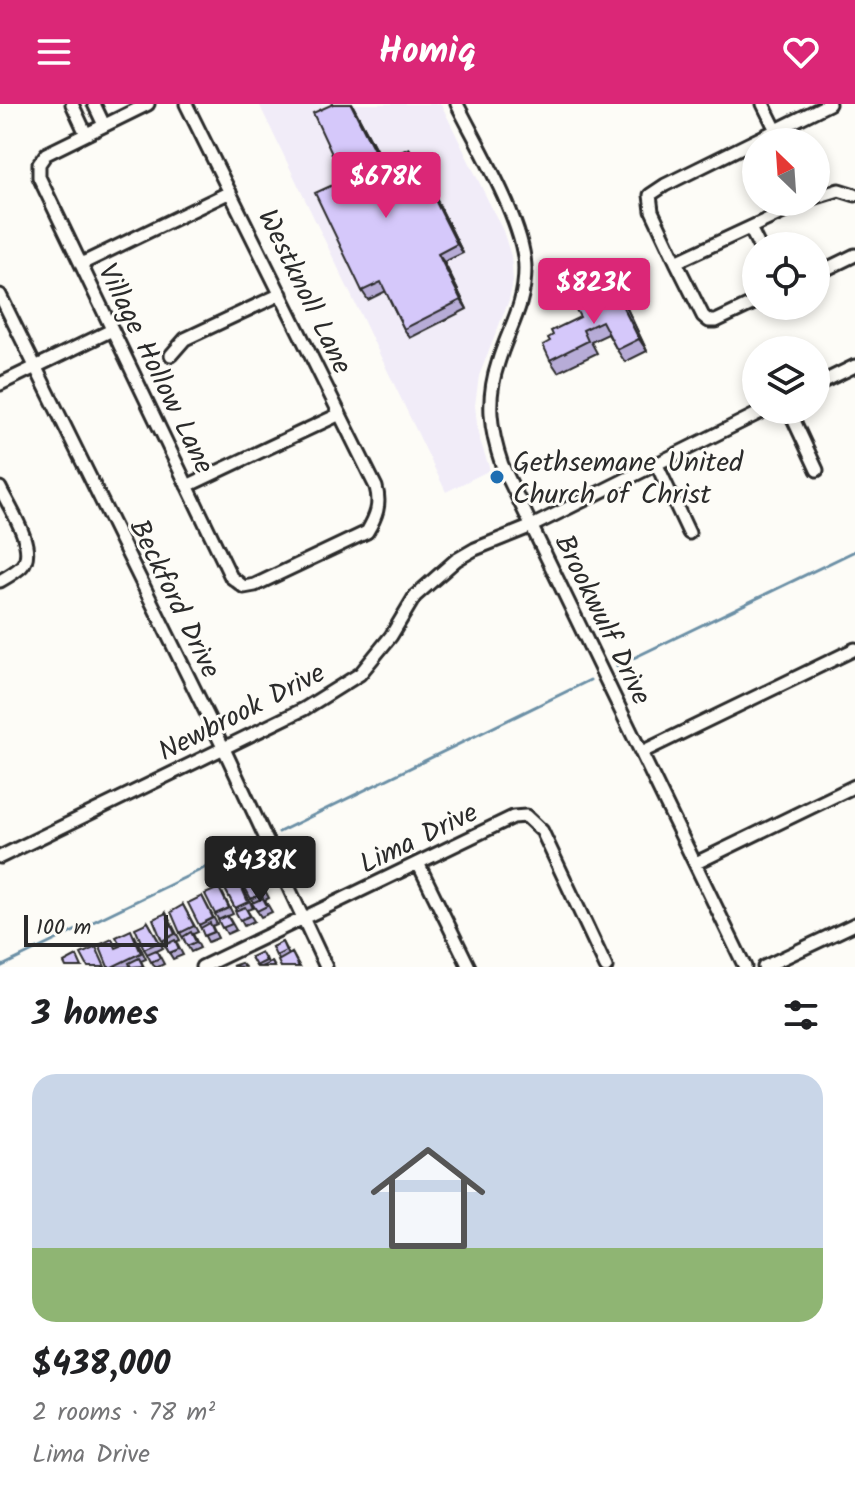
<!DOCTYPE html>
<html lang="en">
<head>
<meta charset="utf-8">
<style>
	:root { --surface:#fff; --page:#f2f2f2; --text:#202124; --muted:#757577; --line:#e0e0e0; --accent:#db2777 }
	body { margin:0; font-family:Kalam,sans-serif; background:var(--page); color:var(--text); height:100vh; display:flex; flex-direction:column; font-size:30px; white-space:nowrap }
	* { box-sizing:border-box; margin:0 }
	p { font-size:26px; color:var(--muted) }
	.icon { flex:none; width:44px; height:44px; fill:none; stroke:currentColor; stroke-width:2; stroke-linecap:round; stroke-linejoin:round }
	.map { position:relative; height:863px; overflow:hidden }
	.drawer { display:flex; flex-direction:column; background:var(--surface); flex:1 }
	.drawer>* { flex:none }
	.needle { width:52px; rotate:335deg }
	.buttons { position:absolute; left:742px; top:24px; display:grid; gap:16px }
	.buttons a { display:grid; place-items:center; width:88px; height:88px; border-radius:50%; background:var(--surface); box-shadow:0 4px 12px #0003; font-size:40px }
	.scale { position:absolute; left:24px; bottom:20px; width:144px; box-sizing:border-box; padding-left:8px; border:4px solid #2b2b2b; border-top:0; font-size:22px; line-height:28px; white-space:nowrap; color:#2b2b2b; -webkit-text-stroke:6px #fdfcf7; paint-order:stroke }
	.price { position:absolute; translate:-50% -68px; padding:0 18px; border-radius:8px; background:var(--accent); color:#fff; font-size:26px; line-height:52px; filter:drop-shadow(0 2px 4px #0008) }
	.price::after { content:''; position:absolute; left:50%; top:48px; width:24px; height:18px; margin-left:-12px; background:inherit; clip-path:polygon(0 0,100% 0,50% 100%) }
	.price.current { background:#222; color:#fff }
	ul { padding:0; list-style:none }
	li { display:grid; align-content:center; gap:16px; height:424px; padding:0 32px }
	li+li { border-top:2px solid var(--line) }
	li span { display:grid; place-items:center; height:248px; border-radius:24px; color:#555 }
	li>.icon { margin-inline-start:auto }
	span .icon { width:144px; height:144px; fill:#fffc; stroke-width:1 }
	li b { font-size:34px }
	h2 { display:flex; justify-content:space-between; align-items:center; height:96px; padding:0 32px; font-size:34px }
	header { display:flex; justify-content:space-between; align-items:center; height:104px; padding:0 32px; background:var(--accent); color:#fff; font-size:36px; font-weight:700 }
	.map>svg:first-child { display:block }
	.built { fill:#f1ecf8 }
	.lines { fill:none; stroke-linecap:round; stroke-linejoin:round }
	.stream { stroke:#6c90a6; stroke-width:3 }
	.street-casing { stroke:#2b2b2b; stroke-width:17 }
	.street { stroke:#fdfcf7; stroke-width:11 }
	.wall { fill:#b7acd7; stroke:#2b2b2b; stroke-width:2 }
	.shaded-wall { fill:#958caf; stroke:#2b2b2b; stroke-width:2 }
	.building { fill:#d5c8fa; stroke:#2b2b2b; stroke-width:2 }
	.poi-dot { fill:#1f6fb2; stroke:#fdfcf7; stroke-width:3 }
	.labels { text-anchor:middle; stroke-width:6; stroke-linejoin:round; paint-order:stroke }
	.street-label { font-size:28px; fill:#2b2b2b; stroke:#fdfcf7 }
	.poi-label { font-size:28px; fill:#2b2b2b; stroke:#fdfcf7; text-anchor:start }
</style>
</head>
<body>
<header><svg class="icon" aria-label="menu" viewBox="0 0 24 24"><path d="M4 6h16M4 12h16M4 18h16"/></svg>Homiq<svg class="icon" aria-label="heart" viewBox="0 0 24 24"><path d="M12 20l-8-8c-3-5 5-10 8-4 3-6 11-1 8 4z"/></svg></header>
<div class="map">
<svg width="855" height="863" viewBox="0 0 855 863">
	<rect width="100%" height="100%" fill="#fdfcf7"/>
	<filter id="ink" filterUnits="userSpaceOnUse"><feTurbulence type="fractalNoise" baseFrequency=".0125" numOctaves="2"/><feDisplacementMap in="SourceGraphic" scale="16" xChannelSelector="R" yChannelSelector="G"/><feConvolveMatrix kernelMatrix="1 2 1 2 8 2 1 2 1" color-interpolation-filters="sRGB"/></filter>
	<g filter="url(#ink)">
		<!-- built -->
		<path class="built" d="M259,0H441L503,127L511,152L513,177L509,196L479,272L475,301L478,330L490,366L446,388Z"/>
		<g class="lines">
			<!-- stream -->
			<path class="stream" d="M617,562L855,447
				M279,728L590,576
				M0,863L254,740"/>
			<defs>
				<path id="street" d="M72,0L86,30
					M94,0L104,21
					M148,0L46,50L39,60V73L231,473L244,483L255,481L367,428C376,413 381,401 376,383L186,0
					M457,0C478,42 525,120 525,165C525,203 508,225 498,259C486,295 490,326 502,361L745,863
					M763,0L776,26
					M816,93L839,86L855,91
					M805,98L676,158L652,107L650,91L665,81L829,0
					M750,124L759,142
					M676,158L703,212L709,217H716L756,198
					M81,160L230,88
					M816,170L855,151
					M0,191L224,645L326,863
					M171,251L185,235L281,190
					M0,280L112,226
					M816,281L855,262
					M789,306L817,366
					M656,359L689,429
					M187,382L340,310
					M0,384C9,403 38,445 22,462C16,468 7,473 0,477
					M642,648L855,545
					M0,753L304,605L360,570L391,532L415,492L456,456L475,445L532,422L765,306
					M418,759L469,863
					M696,759L855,682
					M202,863L513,713L526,712L542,727L606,863
					M764,863L855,820"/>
			</defs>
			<!-- street casing -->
			<use href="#street" class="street-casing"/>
			<!-- street -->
			<use href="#street" class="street"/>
		</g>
		<!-- wall -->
		<path class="wall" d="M333,0H352L382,57L415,52L463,149L444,158L467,205L410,234L404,225L386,187L368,196L362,187Z
			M614,185L623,196L647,247L625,258L617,246L608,230L591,238L597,249L558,268L550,256V237L553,231L580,213Z
			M258,773L269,794L265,796L272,808L261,813L252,799H254L251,795Z
			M223,781H242L253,804L247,806L254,817L244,822Z
			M223,790L233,810L228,812L236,826L227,830L215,810Z
			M202,792L217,820L212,822L218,834L208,838L199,821Z
			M183,801L198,828L193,830L200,844L191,848L180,829Z
			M166,809L180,836L176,838L183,851L173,855L162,837Z
			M148,818L163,844L157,847L164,860L158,863H155L144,845Z
			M135,832L146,855L141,857L144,863H131V862L128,863H108L118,843Z
			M282,838L289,851L292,849L300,863H281L279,856L272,843Z
			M251,853L266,854L268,859L272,858L275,863H257Z"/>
		<!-- shaded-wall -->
		<path class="shaded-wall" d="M351,0H352L387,66L380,58Z
			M409,44L415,52L463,149L457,140Z
			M438,150L444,158L467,205L461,196Z
			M614,185L623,196L647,247L639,235Z"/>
		<!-- building -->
		<path class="building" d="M333,0H351L380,58L409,44L457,140L438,150L461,196L404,225L381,178L362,187L315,89L344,76L313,9Z
			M614,185L639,235L617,246L602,217L583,226L588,237L550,256L543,241L550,237L548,234L553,231L551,227L580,213L575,204Z
			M254,767L265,788L251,795L240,774Z
			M238,775L248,798L235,804L223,781Z
			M219,784L229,804L215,810L205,790Z
			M202,792L213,814L199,821L188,799Z
			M263,794L267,802L257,807L252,799Z
			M183,801L194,822L180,829L171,808Z
			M245,803L250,812L240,816L235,807Z
			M166,809L175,830L162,837L153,815Z
			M227,812L232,820L222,824L218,816Z
			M148,818L159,838L144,845L135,824Z
			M210,819L214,828L204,832L201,824Z
			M131,826L141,849L112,863H108L99,841L112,835L116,844L121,842L116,833Z
			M191,828L196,838L187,842L183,833Z
			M175,836L179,845L169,849L165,841Z
			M282,838L286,847L276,852L272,843Z
			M96,843L105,863H88L81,850Z
			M156,846L160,854L151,858L147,850Z
			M261,848L266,857L256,862L251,853Z
			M292,849L299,863H281L278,857Z
			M77,852L82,863H66L64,859Z
			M139,854L143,862L131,863L129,859Z
			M272,858L274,863H261Z
			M241,859L245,863L232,862Z"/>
	</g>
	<!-- markers -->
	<circle class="poi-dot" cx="497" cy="373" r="8"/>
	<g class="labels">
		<!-- street labels -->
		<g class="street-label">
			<text transform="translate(306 187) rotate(64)" y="10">Westknoll Lane</text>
			<text transform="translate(157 264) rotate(64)" y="10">Village Hollow Lane</text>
			<text transform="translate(176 494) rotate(64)" y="10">Beckford Drive</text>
			<text transform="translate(604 515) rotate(64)" y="10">Brookwulf Drive</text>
			<text transform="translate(241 607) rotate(-27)" y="10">Newbrook Drive</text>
			<text transform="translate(418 733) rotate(-26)" y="10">Lima Drive</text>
		</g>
		<!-- poi labels -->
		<g class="poi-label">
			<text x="513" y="367">Gethsemane United<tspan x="513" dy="32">Church of Christ</tspan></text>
		</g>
	</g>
</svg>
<div class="buttons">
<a><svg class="needle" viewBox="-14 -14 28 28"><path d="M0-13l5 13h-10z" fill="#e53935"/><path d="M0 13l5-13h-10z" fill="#757577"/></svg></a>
<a><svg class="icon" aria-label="locate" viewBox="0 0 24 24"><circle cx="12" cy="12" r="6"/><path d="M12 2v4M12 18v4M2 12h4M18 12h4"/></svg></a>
<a><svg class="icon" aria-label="layers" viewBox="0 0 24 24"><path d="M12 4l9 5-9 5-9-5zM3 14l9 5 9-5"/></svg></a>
</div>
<div class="scale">100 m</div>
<b class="price" style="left:386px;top:116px">$678K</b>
<b class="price" style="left:594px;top:222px">$823K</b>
<b class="price current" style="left:260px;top:800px">$438K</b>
</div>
<section class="drawer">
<h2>3 homes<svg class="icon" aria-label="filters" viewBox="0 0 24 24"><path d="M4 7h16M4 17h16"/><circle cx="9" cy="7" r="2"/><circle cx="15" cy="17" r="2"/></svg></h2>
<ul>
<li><span style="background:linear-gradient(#c9d6e8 70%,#8fb573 0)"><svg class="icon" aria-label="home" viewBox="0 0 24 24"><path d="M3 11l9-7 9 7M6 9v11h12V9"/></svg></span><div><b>$438,000</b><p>2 rooms · 78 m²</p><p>Lima Drive</p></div></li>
</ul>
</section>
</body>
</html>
